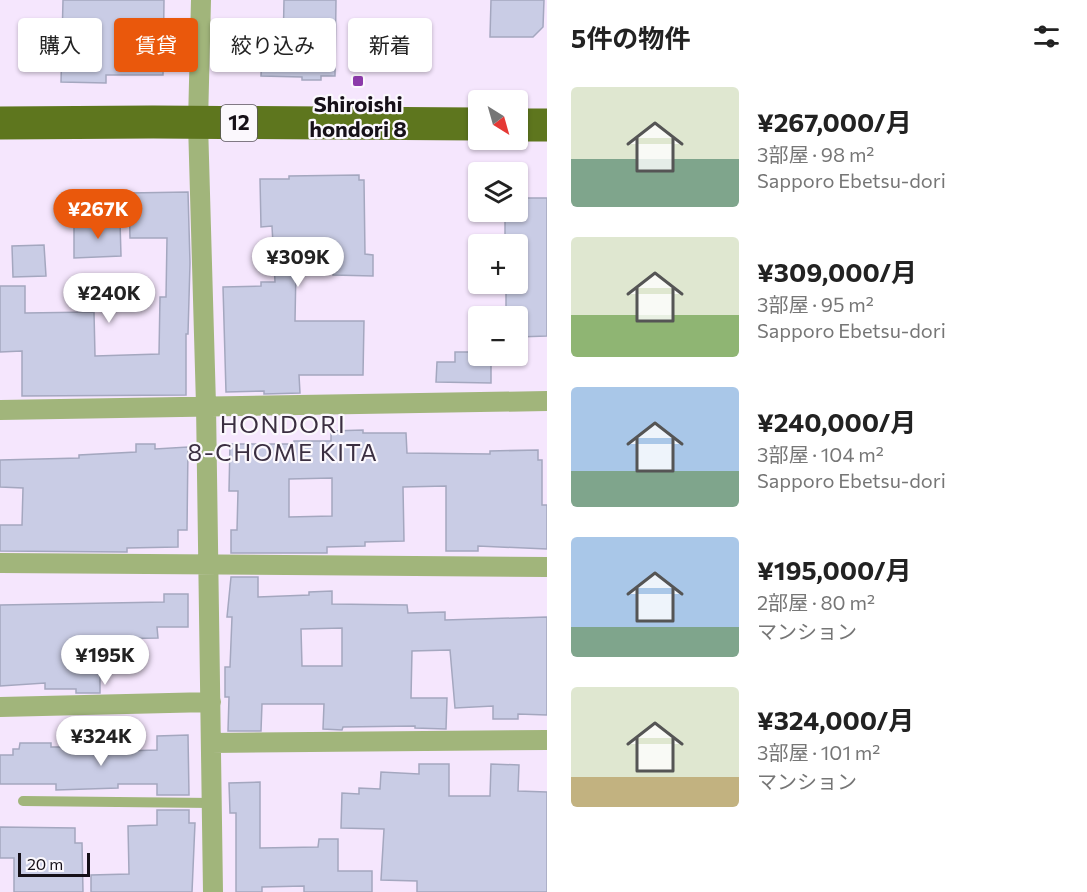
<!DOCTYPE html>
<html lang="ja">
<head>
<meta charset="utf-8">
<style>
	:root { --surface:#fff; --page:#f6f6f6; --text:#222; --muted:#767676; --accent:#ea580c }
	body { margin:0; font-family:Commissioner,"Noto Sans JP",sans-serif; background:var(--page); color:var(--text); height:100vh; display:flex; flex-direction:column; font-size:22px; white-space:nowrap }
	* { box-sizing:border-box; margin:0 }
	p { font-size:20px; color:var(--muted) }
	.icon { flex:none; width:33px; height:33px; fill:none; stroke:currentColor; stroke-width:2; stroke-linecap:round; stroke-linejoin:round }
	.map { position:relative; flex:1; overflow:hidden }
	.panel { display:flex; flex-direction:column; background:var(--surface); width:540px }
	.panel>* { flex:none }
	.top-card { position:absolute; left:18px; top:18px; width:438px; height:54px; display:flex; gap:12px }
	.needle { width:39px; rotate:143deg }
	.fabs { position:absolute; left:468px; top:90px; display:grid; gap:12px }
	.fabs a { display:grid; place-items:center; width:60px; height:60px; border-radius:6px; background:var(--surface); box-shadow:0 2px 4px #0004; font-size:30px }
	.scale { position:absolute; left:18px; bottom:15px; width:72px; box-sizing:border-box; padding-left:6px; border:3px solid #161018; border-top:0; font-size:16px; line-height:21px; white-space:nowrap; color:#161018; -webkit-text-stroke:4px #fbf8fd; paint-order:stroke }
	.price { position:absolute; translate:-50% -51px; padding:0 14px; border-radius:21px; background:#fff; color:#222; font-size:20px; line-height:39px; filter:drop-shadow(0 2px 3px #0008) }
	.price::after { content:''; position:absolute; left:50%; top:36px; width:18px; height:14px; margin-left:-9px; background:inherit; clip-path:polygon(0 0,100% 0,50% 100%) }
	.price.on { background:var(--accent); color:#fff }
	ul { padding:0; list-style:none }
	li { display:flex; align-items:center; gap:18px; height:150px; padding:0 24px }
	li span { display:grid; place-items:center; flex:none; width:168px; height:120px; border-radius:6px; color:#555 }
	li>.icon { margin-inline-start:auto }
	span .icon { width:72px; height:72px; fill:#fffc; stroke-width:1 }
	li b { font-size:26px }
	h2 { display:flex; justify-content:space-between; align-items:center; height:72px; padding:0 24px; font-size:26px }
	.pill { padding:0 21px; border-radius:6px; background:var(--surface); box-shadow:0 2px 4px #0004; font-size:21px; line-height:54px }
	.pill.on { background:var(--accent); color:#fff }
	main { display:flex; flex:1; min-height:0 }
	.map>svg:first-child { display:block }
	.building { fill:#c9cce5; stroke:#a4a7bf; stroke-width:1.5; fill-rule:evenodd }
	.lines { fill:none; stroke-linecap:round; stroke-linejoin:round }
	.service { stroke:#a1b57b; stroke-width:10 }
	.minor { stroke:#a1b57b; stroke-width:20 }
	.trunk { stroke:#5e761e; stroke-width:33 }
	.poi-dot { fill:#8c3baa; stroke:#fbf8fd; stroke-width:2 }
	.labels { text-anchor:middle; stroke-width:4.5; stroke-linejoin:round; paint-order:stroke }
	.shield { fill:#fbf8fd; stroke:#5b565d; stroke-width:1.5 }
	.shield-label { font-size:21px; font-weight:bold; fill:#161018 }
	.poi-label { font-size:22px; font-weight:bold; fill:#161018; stroke:#fbf8fd }
	.neighbourhood-label { font-size:24px; letter-spacing:1.5px; fill:#3b2f41; stroke:#fbf8fd }
</style>
</head>
<body>
<main>
<div class="map">
<svg width="547" height="892" viewBox="0 0 547 892">
	<rect width="100%" height="100%" fill="#f5e6fd"/>
	<!-- building -->
	<path class="building" d="M63,0H164L163,75H106V83L61,82Z
		M284,0H336L335,76H321V80H302V77L261,76L262,49H283Z
		M491,0H544L543,27L533,37H490Z
		M359,175V180H364L365,254L373,255V276L333,275V266L296,267L295,321H364L363,375H299L300,393L264,394V391L226,392L223,287L261,286V282H275L272,226L261,227L260,179H289V176Z
		M188,192L190,263L188,334H186V395L22,396V351L0,352V286H25V313L94,312L95,356L159,354L160,297H166L167,238H130L129,193Z
		M518,198H547V336L518,337V316H506V284H518V244H505V212H518Z
		M120,221L121,256L74,258V227L86,226L85,222Z
		M44,245L46,276L13,277L12,246Z
		M455,352H478V356H491V383L436,382L437,362H455Z
		M363,430V433H406L407,453L490,454V451L538,450V460H542V505H547V549L478,546V551H446V486L403,487L404,541L365,542V546L327,547V553H231V530H237L238,491H229L230,444H294V441H331V431ZM332,478V516L289,517V479Z
		M136,444H155V449L188,447L187,530H178V547L127,548V552L0,551V525H22L23,488L0,487V460L79,458V455L136,452Z
		M231,577H258V597L309,595V592L332,591V604L407,605L408,613L445,612V620L547,617V715L518,714V719H493V706L455,708L450,650L412,651L411,698H447L446,729L415,728V726L343,727L342,730L323,729L324,704H262L261,731H228L229,697H225V667H230L232,617H227ZM342,628V666H302L301,629Z
		M164,594H188V627H157L158,638L100,639V693H76V689H45V683L0,686V605L164,602Z
		M188,735L189,795H157V784H118V788L56,790V784H0V755H13V749H19L20,743H51V747H84V753L123,754V751L157,750V736Z
		M419,764H449V796H490L491,764L519,765L518,791L547,792V892H417V881L381,880L384,829L341,828L342,793L359,794V788L380,789L381,772L419,774Z
		M260,782V848L318,847L319,839H338V871H372V892H304V886L262,887V892H236V813H230L229,783Z
		M157,810H189V823H195L192,892H91V875L129,874L128,826L157,825Z
		M0,827L75,828V843H82L83,892H14V858H0Z"/>
	<g class="lines">
		<!-- service -->
		<path class="service" d="M23,801L212,803"/>
		<!-- minor -->
		<path class="minor" d="M201,0L198,123L206,405L213,892
			M0,410L547,401
			M0,563L547,567
			M0,707L211,702
			M211,743L547,740"/>
		<!-- trunk -->
		<path class="trunk" d="M0,123L153,122L478,124
			M518,125H547"/>
	</g>
	<!-- markers -->
	<rect class="poi-dot" x="352" y="75" width="12" height="12" rx="3"/>
	<g class="labels">
		<!-- shield labels -->
		<rect class="shield" x="221" y="105" width="36" height="36" rx="4.5"/>
		<g class="shield-label">
			<text x="239" y="130">12</text>
		</g>
		<!-- poi labels -->
		<g class="poi-label">
			<text x="358" y="112">Shiroishi<tspan x="358" dy="25">hondori 8</tspan></text>
		</g>
		<!-- neighbourhood labels -->
		<g class="neighbourhood-label">
			<text x="283" y="433">HONDORI<tspan x="283" dy="28">8-CHOME KITA</tspan></text>
		</g>
	</g>
</svg>
<div class="fabs">
<a><svg class="needle" viewBox="-14 -14 28 28"><path d="M0-13l5 13h-10z" fill="#e53935"/><path d="M0 13l5-13h-10z" fill="#767676"/></svg></a>
<a><svg class="icon" aria-label="layers" viewBox="0 0 24 24"><path d="M12 4l9 5-9 5-9-5zM3 14l9 5 9-5"/></svg></a>
<a>+</a>
<a>−</a>
</div>
<div class="scale">20 m</div>
<b class="price on" style="left:98px;top:240px">¥267K</b>
<b class="price" style="left:298px;top:288px">¥309K</b>
<b class="price" style="left:109px;top:324px">¥240K</b>
<b class="price" style="left:105px;top:686px">¥195K</b>
<b class="price" style="left:101px;top:767px">¥324K</b>
<div class="top-card">
<a class="pill">購入</a>
<a class="pill on">賃貸</a>
<a class="pill">絞り込み</a>
<a class="pill">新着</a>
</div>
</div>
<section class="panel">
<h2>5件の物件<svg class="icon" aria-label="filters" viewBox="0 0 24 24"><path d="M4 7h16M4 17h16"/><circle cx="9" cy="7" r="2"/><circle cx="15" cy="17" r="2"/></svg></h2>
<ul>
<li><span style="background:linear-gradient(#dfe7d0 60%,#7fa58c 0)"><svg class="icon" aria-label="home" viewBox="0 0 24 24"><path d="M3 11l9-7 9 7M6 9v11h12V9"/></svg></span><div><b>¥267,000/月</b><p>3部屋 · 98 m²</p><p>Sapporo Ebetsu-dori</p></div></li>
<li><span style="background:linear-gradient(#dfe7d0 65%,#8fb573 0)"><svg class="icon" aria-label="home" viewBox="0 0 24 24"><path d="M3 11l9-7 9 7M6 9v11h12V9"/></svg></span><div><b>¥309,000/月</b><p>3部屋 · 95 m²</p><p>Sapporo Ebetsu-dori</p></div></li>
<li><span style="background:linear-gradient(#a9c7e8 70%,#7fa58c 0)"><svg class="icon" aria-label="home" viewBox="0 0 24 24"><path d="M3 11l9-7 9 7M6 9v11h12V9"/></svg></span><div><b>¥240,000/月</b><p>3部屋 · 104 m²</p><p>Sapporo Ebetsu-dori</p></div></li>
<li><span style="background:linear-gradient(#a9c7e8 75%,#7fa58c 0)"><svg class="icon" aria-label="home" viewBox="0 0 24 24"><path d="M3 11l9-7 9 7M6 9v11h12V9"/></svg></span><div><b>¥195,000/月</b><p>2部屋 · 80 m²</p><p>マンション</p></div></li>
<li><span style="background:linear-gradient(#dfe7d0 75%,#c2b280 0)"><svg class="icon" aria-label="home" viewBox="0 0 24 24"><path d="M3 11l9-7 9 7M6 9v11h12V9"/></svg></span><div><b>¥324,000/月</b><p>3部屋 · 101 m²</p><p>マンション</p></div></li>
</ul>
</section>
</main>
</body>
</html>
